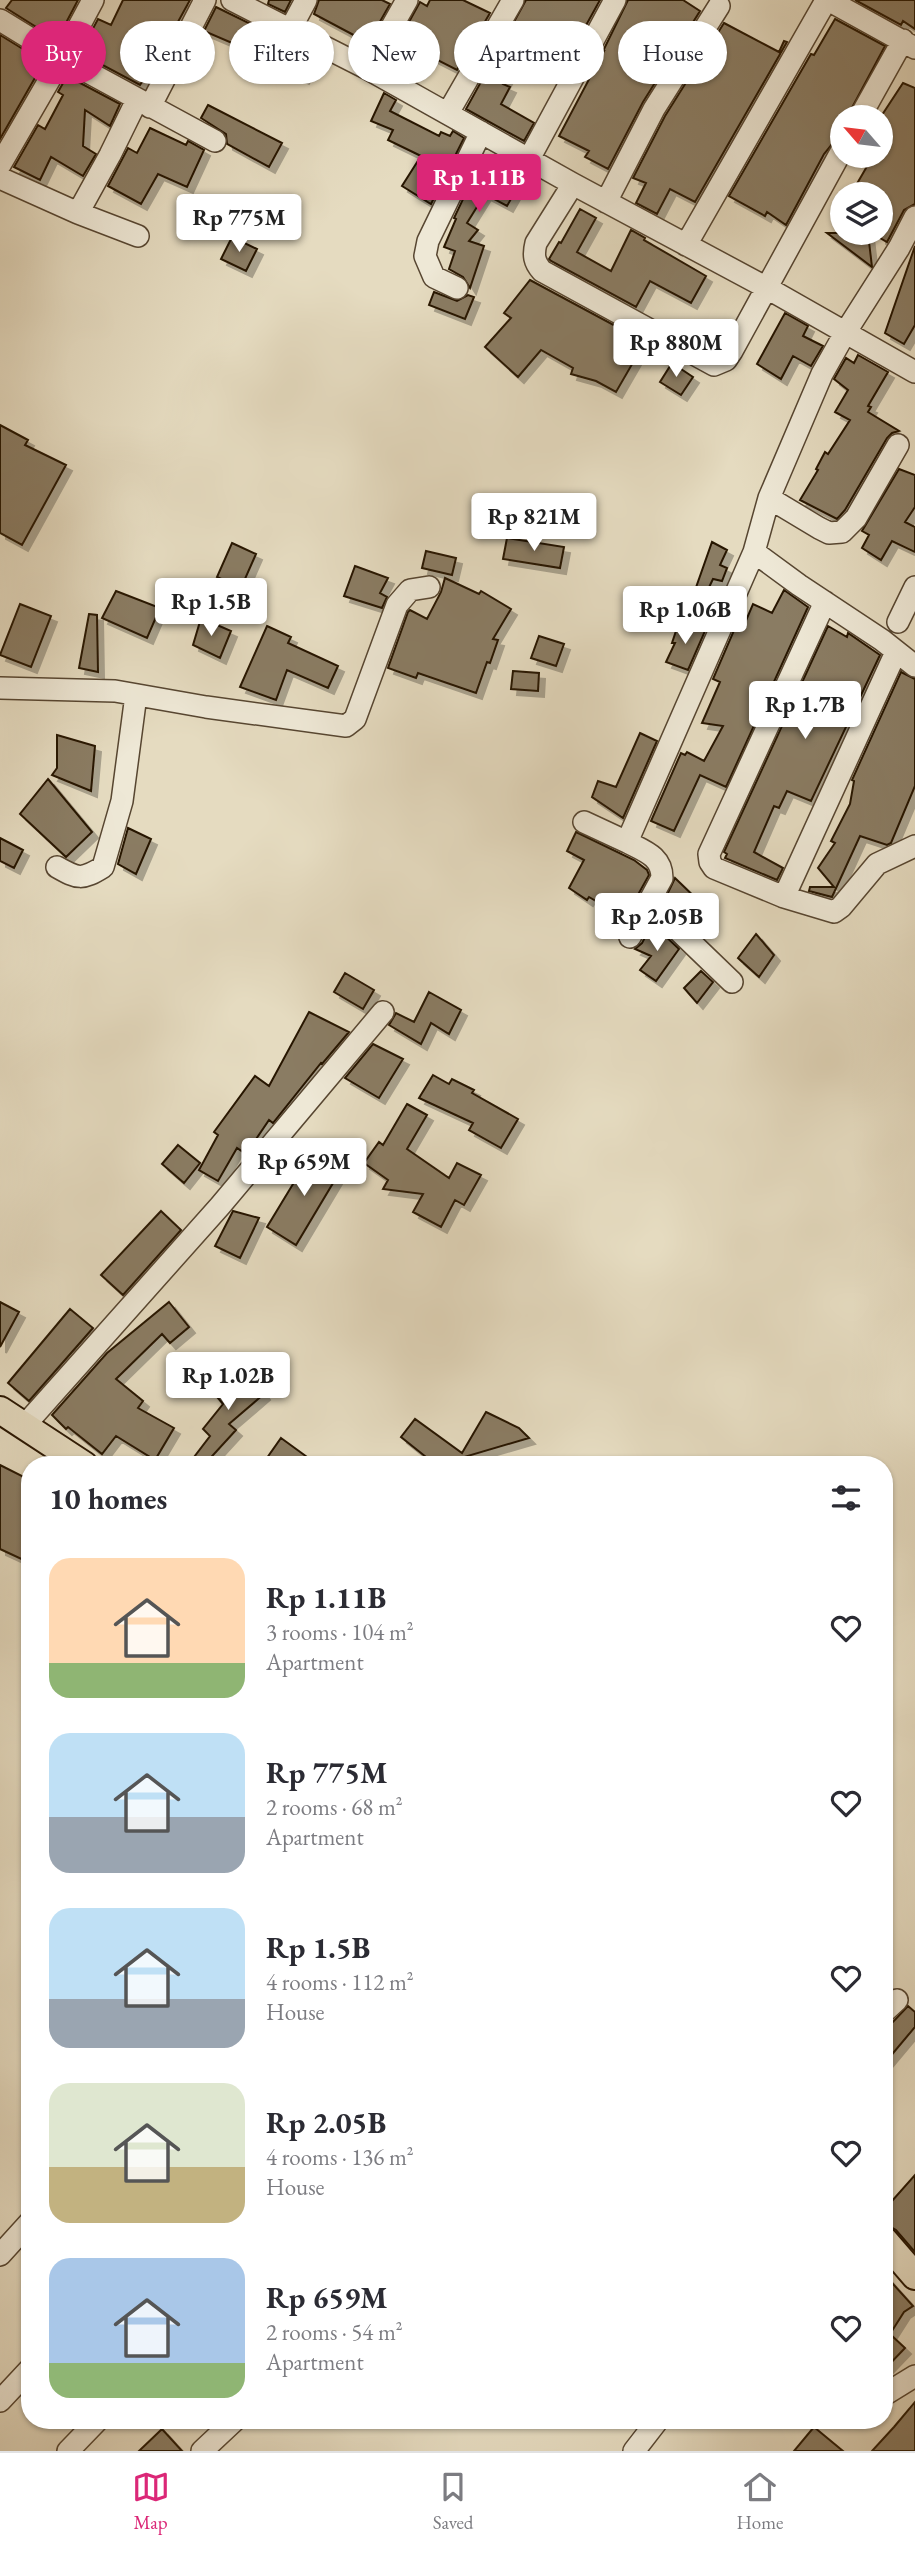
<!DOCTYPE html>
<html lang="en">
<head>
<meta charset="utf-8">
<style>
	:root { --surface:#fff; --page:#f2f2f3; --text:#2b2b33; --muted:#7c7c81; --line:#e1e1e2; --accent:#db2777 }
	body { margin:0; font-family:"EB Garamond",serif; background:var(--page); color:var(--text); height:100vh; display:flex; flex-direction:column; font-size:26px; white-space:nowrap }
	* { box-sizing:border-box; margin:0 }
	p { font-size:23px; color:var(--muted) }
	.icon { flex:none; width:38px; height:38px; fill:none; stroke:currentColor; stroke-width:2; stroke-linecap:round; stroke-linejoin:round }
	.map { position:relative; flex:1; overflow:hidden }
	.details { position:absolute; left:21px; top:1456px; width:872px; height:973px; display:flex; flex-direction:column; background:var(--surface); border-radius:28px; box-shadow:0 2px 5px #0004 }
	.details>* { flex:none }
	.guide { position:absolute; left:21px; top:21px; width:873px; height:63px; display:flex; gap:14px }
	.needle { width:46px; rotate:298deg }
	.controls { position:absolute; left:830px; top:105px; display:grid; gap:14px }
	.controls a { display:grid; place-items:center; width:63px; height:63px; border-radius:50%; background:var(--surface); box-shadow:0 2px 5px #0004; font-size:35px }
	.price { position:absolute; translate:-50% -60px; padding:0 16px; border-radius:7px; background:#fff; color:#222; font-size:23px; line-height:46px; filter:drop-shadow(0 2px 4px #0008) }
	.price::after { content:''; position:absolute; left:50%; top:42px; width:21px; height:16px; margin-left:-10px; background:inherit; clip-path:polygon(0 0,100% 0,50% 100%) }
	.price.current { background:var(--accent); color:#fff }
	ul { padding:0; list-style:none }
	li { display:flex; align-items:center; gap:21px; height:175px; padding:0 28px }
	li span { display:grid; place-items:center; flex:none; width:196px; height:140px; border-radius:21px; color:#555 }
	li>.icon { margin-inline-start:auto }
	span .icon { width:84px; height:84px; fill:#fffc; stroke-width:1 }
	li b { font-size:30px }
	h2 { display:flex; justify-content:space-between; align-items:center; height:84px; padding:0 28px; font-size:30px }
	.pill { padding:0 24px; border-radius:32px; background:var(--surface); box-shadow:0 2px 5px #0004; font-size:24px; line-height:63px }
	.pill.current { background:var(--accent); color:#fff }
	.menu { display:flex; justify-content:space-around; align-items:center; height:98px; border-top:2px solid var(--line); background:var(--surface); font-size:19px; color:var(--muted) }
	.menu a { display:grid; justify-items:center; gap:4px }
	.menu .current { color:var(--accent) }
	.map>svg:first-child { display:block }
	.building { fill:#8a7c64; stroke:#281501; stroke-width:2; filter:url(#shadow) }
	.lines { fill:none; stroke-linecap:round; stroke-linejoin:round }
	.minor-casing { stroke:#574631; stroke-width:24 }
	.major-casing { stroke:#281501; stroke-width:30 }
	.minor { stroke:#eee8d6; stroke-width:21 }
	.major { stroke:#e5dbc0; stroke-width:26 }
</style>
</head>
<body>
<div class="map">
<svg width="915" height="2451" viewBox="0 0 915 2451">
	<defs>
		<filter id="shadow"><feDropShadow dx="6" dy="6" stdDeviation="0" flood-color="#0004"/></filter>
	</defs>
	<rect width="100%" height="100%" fill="#e5dbc0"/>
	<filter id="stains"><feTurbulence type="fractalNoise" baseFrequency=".00286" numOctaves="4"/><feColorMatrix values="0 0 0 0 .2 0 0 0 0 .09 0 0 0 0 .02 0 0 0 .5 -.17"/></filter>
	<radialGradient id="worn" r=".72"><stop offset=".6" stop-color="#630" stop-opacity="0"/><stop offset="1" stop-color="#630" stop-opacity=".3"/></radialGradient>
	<!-- building -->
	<path class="building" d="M12,0H78L57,40L6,8Z
		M123,0H190L156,62L140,85L80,53L98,19L111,25Z
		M269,0H291L285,12L268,4Z
		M319,0H382L390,4L365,48L360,45L363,40L314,14Z
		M430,0H463L490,13L457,70L422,52L408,77L394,69L397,65L388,60L420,2L427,6Z
		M526,0H600L579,38L569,33L558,55L531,37L522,56L519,54L503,84L510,87L501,104L534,123L524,141L466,109Z
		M628,0H683L700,11L643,102L608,169L585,157L589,151L559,136L604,51H603Z
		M855,0H915V29L903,21L901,25Z
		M216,7L273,35L264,51L250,43L246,49L204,31Z
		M835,19L885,46L847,117H842V132L824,154L786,225L767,212L765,216L729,196L811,54L814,55Z
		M724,23L779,52L784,41L787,42L695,202L670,189L657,214L636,203L646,183L633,178L665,116L687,81L700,71L718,45L712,42Z
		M0,35L44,62L0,139Z
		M286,48L311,60L303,78L277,65Z
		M67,76L120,104L110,126L85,110L83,146L96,154L83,176L51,157L40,180L14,167L38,125L45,129L63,95L58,92Z
		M903,83L915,88V204L904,210L887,242L880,238V194H851L873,156H880V118Z
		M384,93L396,100L390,111L439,136L441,132L450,136L453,131L464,138L431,204L402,186L421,156L388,140L393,130L371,121Z
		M208,105L282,143L269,167L227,144L226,134L201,118Z
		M150,128L186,145L188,141L204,150L187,187L158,174L141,204L108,186L128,148L137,153Z
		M484,155L524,176L507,206L485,194L467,223L478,230L469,241L484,246L470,288L463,277L449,269L455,251L444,247L456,219L454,218Z
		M580,209L596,218L577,252L611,271L631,230L645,238L644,240L706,276L691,303L650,281L636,307L551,261L549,259L559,242L561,243Z
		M827,233H868L872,267Z
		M232,237L257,249L246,271L221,259Z
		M915,246V325L904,344L885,333Z
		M530,280L623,330L620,336L642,347L616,392L596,381L571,374L573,368L541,350L518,377L485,347L511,318L504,313Z
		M434,292L457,301L468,295L474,297L465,319L429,305Z
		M785,313L808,326L803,336L823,346L811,366L793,356L781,379L757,364Z
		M716,325L728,331L715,350L706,346Z
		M858,355L888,372L868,406L871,407L868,412L899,431L892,433L887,438L845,510L837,519L800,500L818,470L816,469L825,452L828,454L850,420L835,412L848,390L834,379L846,358L854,363Z
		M672,363L693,377L681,395L660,382Z
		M0,425L28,440L25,445L66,465L22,545L0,533Z
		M899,469L915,475V507L905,522L915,527V552L892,541L881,560L862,548L869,535L862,531Z
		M507,538L564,547L560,568L503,559Z
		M712,542L727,550L720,565L727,568L722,581L713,579L703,600L693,596Z
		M232,543L256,554L241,588L217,577Z
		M426,551L456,558L452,575L422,568Z
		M355,566L388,578L380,593L387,597L382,608L344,596Z
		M445,578L479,594L481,591L511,609L493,639L498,640L490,663L487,662L476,693L418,673L416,678L388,668L408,612L410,610L427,619L441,592Z
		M784,590L808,607L726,787L700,775L674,831L651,821L681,753L685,755L687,752L704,761L723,726L702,723L720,682L713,679L735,628L742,630L753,604L772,613Z
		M116,591L160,608L147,638L102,618Z
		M20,604L51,616L31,667L0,655Z
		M89,614L97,615L98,672L79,668Z
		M201,618L231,631L220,658L193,645Z
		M678,625L705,631L688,670L666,662L675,643H672Z
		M267,626L291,637L288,643L338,666L328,688L287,670L276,700L240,687Z
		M828,626L847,637L848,633L880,655L811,801L787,791L779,808L774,806L754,852L783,868L777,880L725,858L727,854L724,852Z
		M539,636L564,644L556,666L531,658Z
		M513,671L539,673L538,691L511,689Z
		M901,672L915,679V786L891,843L887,845L860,836L832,897L809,891L810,887H834L818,868L835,843L831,841L850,804L854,781L852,780Z
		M640,733L657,741L623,818L592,797L598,781L616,787Z
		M57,735L95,746L91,791L52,775L57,768Z
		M48,779L92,832L66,857L20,814Z
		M128,828L151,839L136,874L118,864Z
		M576,832L634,860L647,870L649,875L625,918L589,897L587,900L569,888L584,860L567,851Z
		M0,838L23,850L14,868L0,861Z
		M675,878L707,909L697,925L665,899Z
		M651,926L660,931L679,949L656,981L640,970L651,956L635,949L642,943Z
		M756,934L774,955L759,977L738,958Z
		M701,971L713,982L697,1003L684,988Z
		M345,973L374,990L363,1009L334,992Z
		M429,992L461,1010L449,1034L431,1023L421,1044L389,1025L396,1013L414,1022Z
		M309,1012L349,1032L322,1064L321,1063L273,1123L269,1120L246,1154L237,1148L218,1181L199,1170L218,1135L214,1132L255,1076L269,1086Z
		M373,1044L403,1059L379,1098L345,1078Z
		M433,1075L449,1084L452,1079L474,1090L472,1093L518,1119L501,1148L469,1130L473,1123L419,1098Z
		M407,1104L427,1115L407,1149L449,1178L457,1163L481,1175L464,1205L455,1200L441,1227L413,1212L423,1194L383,1189L388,1180L364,1163L379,1142L383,1145Z
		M178,1145L200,1163L184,1183L162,1164Z
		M313,1151L342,1168L296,1245L267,1227Z
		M161,1211L181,1230L123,1295L101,1275Z
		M233,1211L259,1218L240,1258L215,1246Z
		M0,1302L19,1312L0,1347Z
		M169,1302L189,1327L170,1343L162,1334L116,1379L143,1401L138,1408L174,1428L155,1460L116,1436L102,1454L68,1427L66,1429L52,1415L107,1353Z
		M70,1309L93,1328L29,1401L8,1383Z
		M237,1362L264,1394L229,1424L236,1430L204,1465H188L210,1436L203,1429L223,1404L217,1397Z
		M486,1412L519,1428L529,1438L464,1457L476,1465H436L401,1437L415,1419L462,1453Z
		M281,1438L318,1465H262Z
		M0,1465L30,1480V1563L0,1549Z
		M908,2006L915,2012V2027L884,2064V2025L893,2022Z
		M915,2175V2252L896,2230L884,2223V2210Z
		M884,2274L913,2306L904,2312L890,2334L905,2348L884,2370Z
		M915,2402V2451H872L894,2427Z
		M814,2427L843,2451H794Z
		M162,2429L182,2451H139Z"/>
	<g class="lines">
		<defs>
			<path id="minor" d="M232,0L368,69L573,184L767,288L915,372
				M0,20L62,58L215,141
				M290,30L306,0
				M368,69L407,0
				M150,107L205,0
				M448,113L513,0
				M860,117L903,40
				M529,159L615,0
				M0,165L62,58L93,0
				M0,178L78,213L110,155L137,100
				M573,184L536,243C533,255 534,262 542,271L714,365L726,360L732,351L842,150
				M606,202L654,109L719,6
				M78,213L138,236
				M686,245L824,4L830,1L915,48
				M457,288L434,277L425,256L428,241L481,132
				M769,498L819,528L829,533L842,532L856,518L898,445
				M754,552L799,585L882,640L915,666
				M825,602L709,854L710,862L714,868L784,897L896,652
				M898,622L915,587
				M0,688L115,691L206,707L346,726L355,719L397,605L410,590L429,587
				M584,822L627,842
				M57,867C78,879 82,880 103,867L122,801L136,695
				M784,897L834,912L841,907L877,864L915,846
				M650,903L732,982
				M630,937L662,878C662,856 644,851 627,842L754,552L769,498L822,374L845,333L899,248L915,217
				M25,1425L220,1206L383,1012
				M884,2012L897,2000
				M0,2255L30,2222
				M884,2395L915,2376
				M0,2401L30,2369
				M68,2451L98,2420
				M202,2451L235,2420
				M634,2451L658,2420"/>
			<path id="major" d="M0,1410L84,1465
				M884,2240L915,2276"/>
		</defs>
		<!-- minor casing -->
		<use href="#minor" class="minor-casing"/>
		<!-- major casing -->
		<use href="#major" class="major-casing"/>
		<!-- minor -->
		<use href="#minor" class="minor"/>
		<!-- major -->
		<use href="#major" class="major"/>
	</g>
	<rect width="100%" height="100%" filter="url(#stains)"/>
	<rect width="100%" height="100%" fill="url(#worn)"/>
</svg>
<div class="controls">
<a><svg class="needle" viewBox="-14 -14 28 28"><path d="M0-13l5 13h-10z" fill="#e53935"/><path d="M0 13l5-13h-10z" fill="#7c7c81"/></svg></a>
<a><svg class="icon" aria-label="layers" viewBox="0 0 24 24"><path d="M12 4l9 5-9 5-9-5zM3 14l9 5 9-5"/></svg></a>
</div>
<b class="price current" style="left:479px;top:214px">Rp 1.11B</b>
<b class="price" style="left:239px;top:254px">Rp 775M</b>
<b class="price" style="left:676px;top:379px">Rp 880M</b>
<b class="price" style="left:534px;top:553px">Rp 821M</b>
<b class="price" style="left:211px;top:638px">Rp 1.5B</b>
<b class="price" style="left:685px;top:646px">Rp 1.06B</b>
<b class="price" style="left:805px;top:741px">Rp 1.7B</b>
<b class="price" style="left:657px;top:953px">Rp 2.05B</b>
<b class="price" style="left:304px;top:1198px">Rp 659M</b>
<b class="price" style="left:228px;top:1412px">Rp 1.02B</b>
<div class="guide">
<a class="pill current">Buy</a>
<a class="pill">Rent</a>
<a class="pill">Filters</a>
<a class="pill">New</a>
<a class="pill">Apartment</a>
<a class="pill">House</a>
</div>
<section class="details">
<h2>10 homes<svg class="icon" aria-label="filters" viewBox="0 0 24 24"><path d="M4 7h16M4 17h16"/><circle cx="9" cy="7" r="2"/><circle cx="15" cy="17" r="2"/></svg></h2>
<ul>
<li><span style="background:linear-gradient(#ffd9b3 75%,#8fb573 0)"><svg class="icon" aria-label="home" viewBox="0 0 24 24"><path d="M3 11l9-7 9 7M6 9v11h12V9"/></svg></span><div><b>Rp 1.11B</b><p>3 rooms · 104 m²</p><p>Apartment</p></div><svg class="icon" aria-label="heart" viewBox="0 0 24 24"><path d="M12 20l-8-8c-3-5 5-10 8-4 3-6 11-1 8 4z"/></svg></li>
<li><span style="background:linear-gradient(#bfe0f5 60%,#9aa5b1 0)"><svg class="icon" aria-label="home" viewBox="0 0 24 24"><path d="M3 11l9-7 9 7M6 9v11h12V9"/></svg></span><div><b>Rp 775M</b><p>2 rooms · 68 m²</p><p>Apartment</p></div><svg class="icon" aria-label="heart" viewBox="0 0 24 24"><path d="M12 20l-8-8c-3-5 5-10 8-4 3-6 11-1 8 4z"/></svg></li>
<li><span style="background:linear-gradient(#bfe0f5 65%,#9aa5b1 0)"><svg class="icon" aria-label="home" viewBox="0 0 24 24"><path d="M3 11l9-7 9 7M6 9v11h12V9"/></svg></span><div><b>Rp 1.5B</b><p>4 rooms · 112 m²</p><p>House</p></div><svg class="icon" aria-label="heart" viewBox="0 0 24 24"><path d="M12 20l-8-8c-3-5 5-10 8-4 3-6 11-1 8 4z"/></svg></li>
<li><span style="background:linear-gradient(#dfe7d0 60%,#c2b280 0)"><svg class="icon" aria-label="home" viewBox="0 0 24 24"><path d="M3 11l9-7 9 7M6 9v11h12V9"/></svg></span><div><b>Rp 2.05B</b><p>4 rooms · 136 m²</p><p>House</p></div><svg class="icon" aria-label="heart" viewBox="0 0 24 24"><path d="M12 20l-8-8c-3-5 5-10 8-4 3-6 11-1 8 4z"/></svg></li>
<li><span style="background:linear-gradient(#a9c7e8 75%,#8fb573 0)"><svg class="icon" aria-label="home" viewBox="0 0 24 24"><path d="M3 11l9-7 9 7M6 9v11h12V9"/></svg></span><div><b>Rp 659M</b><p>2 rooms · 54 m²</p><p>Apartment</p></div><svg class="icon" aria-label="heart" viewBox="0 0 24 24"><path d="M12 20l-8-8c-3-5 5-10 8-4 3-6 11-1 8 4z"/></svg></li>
</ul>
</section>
</div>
<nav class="menu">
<a class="current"><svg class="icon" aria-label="map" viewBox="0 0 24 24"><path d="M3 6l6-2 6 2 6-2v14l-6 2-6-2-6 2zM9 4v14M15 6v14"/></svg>Map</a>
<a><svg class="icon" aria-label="saved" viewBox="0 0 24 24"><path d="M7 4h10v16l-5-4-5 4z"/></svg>Saved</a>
<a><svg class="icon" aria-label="home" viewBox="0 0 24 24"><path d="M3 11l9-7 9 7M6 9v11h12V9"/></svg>Home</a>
</nav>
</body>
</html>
